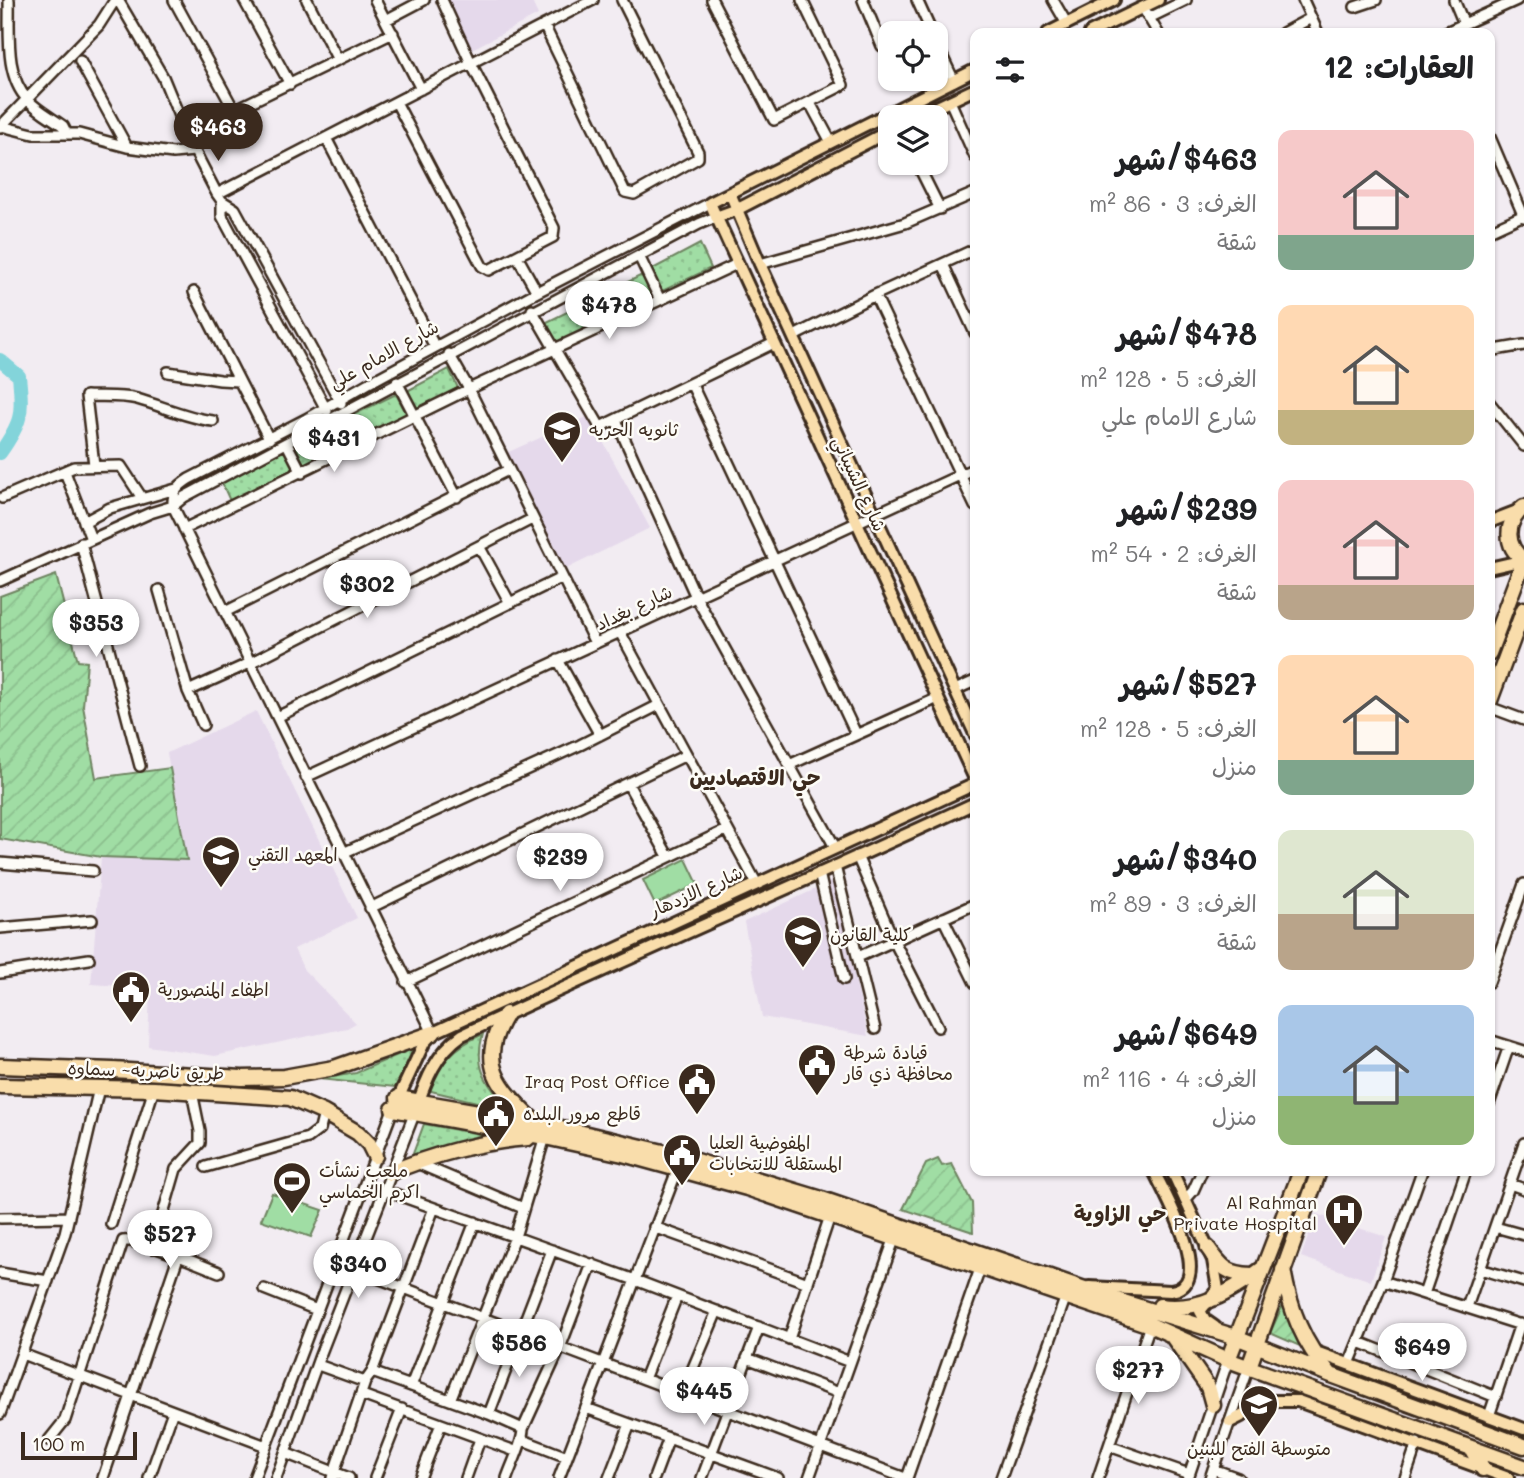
<!DOCTYPE html>
<html lang="ar">
<head>
<meta charset="utf-8">
<style>
	:root { --surface:#fff; --page:#f6f6f6; --text:#202124; --muted:#757577; --accent:#3b2a1e }
	body { margin:0; font-family:Mali,"Playpen Sans Arabic",sans-serif; background:var(--page); color:var(--text); direction:rtl; height:100vh; display:flex; flex-direction:column; font-size:26px; white-space:nowrap }
	* { box-sizing:border-box; margin:0 }
	p { font-size:23px; color:var(--muted) }
	.icon { flex:none; width:38px; height:38px; fill:none; stroke:currentColor; stroke-width:2; stroke-linecap:round; stroke-linejoin:round }
	.map { position:relative; flex:1; overflow:hidden; direction:ltr }
	.drawer { position:absolute; left:970px; top:28px; width:525px; height:1148px; display:flex; flex-direction:column; background:var(--surface); border-radius:14px; box-shadow:0 2px 5px #0004; direction:rtl }
	.drawer>* { flex:none }
	.buttons { position:absolute; left:878px; top:21px; display:grid; gap:14px }
	.buttons a { display:grid; place-items:center; width:70px; height:70px; border-radius:14px; background:var(--surface); box-shadow:0 2px 5px #0004; font-size:35px }
	.scale { position:absolute; left:21px; bottom:18px; width:116px; box-sizing:border-box; padding-left:7px; border:4px solid #3b2a1e; border-top:0; font-size:19px; line-height:24px; white-space:nowrap; color:#3b2a1e; -webkit-text-stroke:5px #fdfcf7; paint-order:stroke }
	.price { position:absolute; translate:-50% -60px; padding:0 16px; border-radius:24px; background:#fff; color:#222; font-size:23px; line-height:46px; filter:drop-shadow(0 2px 4px #0008) }
	.price::after { content:''; position:absolute; left:50%; top:42px; width:21px; height:16px; margin-left:-10px; background:inherit; clip-path:polygon(0 0,100% 0,50% 100%) }
	.price.active { background:var(--accent); color:#fff }
	ul { padding:0; list-style:none }
	li { display:flex; align-items:center; gap:21px; height:175px; padding:0 21px }
	li span { display:grid; place-items:center; flex:none; width:196px; height:140px; border-radius:14px; color:#555 }
	li>.icon { margin-inline-start:auto }
	span .icon { width:84px; height:84px; fill:#fffc; stroke-width:1 }
	li b { font-size:30px }
	h2 { display:flex; justify-content:space-between; align-items:center; height:84px; padding:0 21px; font-size:30px }
	.map>svg:first-child { display:block }
	.built { fill:#e5d9eb }
	.park { fill:url(#park-dots); stroke:#6e8461; stroke-width:2 }
	.garden { fill:url(#garden-furrows); stroke:#6e8461; stroke-width:2 }
	.pitch { fill:#a0dda4; stroke:#6e8461; stroke-width:2 }
	.lines { fill:none; stroke-linecap:round; stroke-linejoin:round }
	.river { stroke:#83d4da; stroke-width:14 }
	.minor-casing { stroke:#3b2a1e; stroke-width:14 }
	.major-casing { stroke:#3b2a1e; stroke-width:16 }
	.highway-casing { stroke:#3b2a1e; stroke-width:19 }
	.minor { stroke:#fdfcf7; stroke-width:9 }
	.major { stroke:#f9ddab; stroke-width:10 }
	.highway { stroke:#f9ddab; stroke-width:14 }
	.labels { text-anchor:middle; stroke-width:5; stroke-linejoin:round; paint-order:stroke }
	.street-label { font-size:18px; fill:#3b2a1e; stroke:#fdfcf7 }
	.poi-label { font-size:18px; fill:#3b2a1e; stroke:#fdfcf7; text-anchor:start }
	.quarter-label { font-size:21px; font-weight:bold; fill:#3b2a1e; stroke:#fdfcf7 }
</style>
</head>
<body>
<div class="map">
<svg width="1524" height="1478" viewBox="0 0 1524 1478">
	<defs>
		<pattern id="park-dots" width="8" height="8" patternUnits="userSpaceOnUse" patternTransform="scale(1.75)"><rect width="8" height="8" fill="#a0dda4"/><path d="M2 2h.1M6 6h.1" fill="none" stroke="#8bbe8d" stroke-width="1.8" stroke-linecap="round"/></pattern>
		<pattern id="garden-furrows" width="10" height="10" patternUnits="userSpaceOnUse" patternTransform="scale(1.75)"><rect width="10" height="10" fill="#a0dda4"/><path d="M-1 1l2-2M0 10L10 0M9 11l2-2" fill="none" stroke="#8bbe8d"/></pattern>
	</defs>
	<rect width="100%" height="100%" fill="#f2ecf2"/>
	<filter id="ink" filterUnits="userSpaceOnUse"><feTurbulence type="fractalNoise" baseFrequency=".0143" numOctaves="2"/><feDisplacementMap in="SourceGraphic" scale="14" xChannelSelector="R" yChannelSelector="G"/><feConvolveMatrix kernelMatrix="1 2 1 2 8 2 1 2 1" color-interpolation-filters="sRGB"/></filter>
	<g filter="url(#ink)">
		<!-- built -->
		<path class="built" d="M446,0H531L538,15L470,50Z
			M589,416L650,528L562,571L538,517L504,454Z
			M256,711L357,918L294,949L304,970L356,1023L347,1028L215,1056L148,1046L150,988L91,984L101,857L187,860L167,753Z
			M833,881L868,1036L762,1017L744,922Z
			M1316,1214L1386,1237L1371,1281L1301,1257Z"/>
		<!-- park -->
		<path class="park" d="M700,244L711,268L658,293L647,272Z
			M642,275L653,296L600,321L589,301Z
			M585,303L595,324L554,344L543,324Z
			M449,369L458,388L418,409L407,391Z
			M396,394L407,415L305,466L294,444Z
			M285,450L295,469L230,501L221,481Z
			M483,1034C473,1068 487,1085 510,1110L427,1090C444,1061 451,1048 483,1034Z
			M418,1046L395,1087L319,1079L356,1073Z
			M424,1124L497,1137L411,1159Z"/>
		<!-- garden -->
		<path class="garden" d="M56,575L78,661L87,662L83,706L96,778L170,768L187,860L101,857L0,839V596Z
			M938,1159L942,1166L952,1164L972,1203L973,1232L903,1209L926,1164Z
			M1285,1300L1302,1347L1270,1333Z"/>
		<!-- pitch -->
		<path class="pitch" d="M686,859L698,884L655,905L643,880Z
			M272,1193L323,1210L311,1237L261,1220Z"/>
		<g class="lines">
			<!-- river -->
			<path class="river" d="M0,360L19,376C23,414 22,422 0,453"/>
			<defs>
				<path id="minor" d="M9,0C10,30 4,76 28,100C37,110 52,118 63,126L66,132
					M118,0L163,77L189,140L217,194L222,201L235,209L341,403
					M174,0L234,110
					M244,0L290,84
					M307,0L338,60
					M375,0L421,89
					M712,0L774,120L843,85L802,0
					M863,0L882,46
					M917,0L932,33
					M1053,0L1067,24
					M1303,0L1318,33
					M1454,0L1464,24
					M1355,7L1376,0
					M1143,8L1158,33
					M1149,18L1186,0
					M386,20L424,0
					M544,25L625,192L634,194L698,158V152L622,0
					M1283,33L1311,18
					M1444,33L1517,0
					M936,43L954,81
					M80,61L127,147
					M950,101L975,157
					M396,102L482,266L489,270L553,237L554,228L471,63L442,0
					M810,103L831,142
					M1,126L33,134H79L127,147L173,153L194,151
					M0,127L99,25L115,0
					M1489,135L1524,217
					M326,138L435,347
					M189,140L234,110L393,33
					M917,163L940,209
					M217,194L593,0
					M222,201V216L327,411
					M1489,231L1524,215
					M517,256L537,292
					M639,256L660,300
					M760,264L905,223L975,193
					M943,264L975,333
					M194,292L269,439
					M875,295L975,506
					M532,310L600,427L774,343
					M794,336L875,295L975,249
					M1489,351L1524,345
					M449,354L469,389L595,643
					M168,372L220,380L238,381
					M397,382L457,497
					M691,383L856,734
					M1489,402L1524,446
					M616,420L696,597L835,847
					M287,444L302,473
					M94,465L86,396C102,397 121,395 137,399C162,406 187,418 213,421
					M65,472L91,539
					M2,498L74,467L121,466L142,498
					M84,522L110,508L176,489
					M184,529L469,389L737,264
					M81,543L140,766
					M479,546L510,603
					M0,581L150,513L173,506L184,497C356,406 527,315 699,224L716,217
					M159,590L188,691L203,725
					M225,612L508,470
					M620,632L757,884
					M558,660L600,735
					M955,690L975,681
					M188,691L250,663L532,519
					M1489,707L1524,720
					M277,717L561,578
					M789,765L938,698
					M306,777L975,468
					M628,784L668,856
					M343,853L580,745L659,705
					M857,856L894,941L938,1027
					M0,863L93,871
					M835,866L875,1029
					M819,873L844,979
					M370,908L686,755
					M943,918L975,983
					M0,928L92,920
					M858,957L975,904
					M0,973L89,959
					M406,982L726,830
					M1489,982L1524,884
					M433,1033L173,506C172,492 178,486 189,479L306,419L367,384L537,292L710,203
					M1489,1040L1524,1051
					M1489,1104L1509,1046
					M417,1163L523,1208
					M206,1167L308,1138L320,1129L324,1113
					M1510,1184L1524,1189
					M384,1190L635,1280L850,1362
					M1185,1200L1193,1191L1202,1171
					M0,1218L69,1217
					M111,1224L154,1089
					M654,1227L808,1283
					M1495,1227L1524,1235
					M153,1248L176,1169L200,1143V1131L192,1092
					M354,1269L905,1478
					M1480,1269L1524,1282
					M0,1273L48,1281
					M1383,1281L1524,1326
					M264,1289L317,1310
					M1424,1294L1466,1171
					M1467,1307L1524,1143
					M789,1339L830,1216
					M1359,1342L1496,1397
					M22,1354L266,1446
					M747,1358L839,1393
					M1349,1364L1383,1281L1422,1171
					M318,1365L365,1382
					M372,1372L489,1414L523,1429
					M644,1379L677,1296
					M411,1386L475,1222
					M682,1394L717,1311
					M362,1395L515,1451
					M450,1400L515,1237L545,1137
					M586,1408L778,1478
					M0,1414L65,1233L99,1088
					M489,1414L552,1250
					M1489,1416L1520,1324
					M49,1440L65,1420L123,1241C140,1238 200,1265 219,1272
					M523,1440L567,1457
					M1109,1446L1189,1474
					M285,1453L349,1478
					M1213,1469L1238,1478
					M103,1478L178,1257
					M149,1478L173,1411
					M254,1478L393,1109
					M276,1478L319,1358L415,1112
					M332,1478L365,1382L372,1372L434,1208
					M375,1478L402,1409
					M420,1478L441,1424
					M466,1478L480,1439
					M507,1478C512,1463 523,1443 523,1429L560,1348L592,1264
					M559,1478L678,1168
					M609,1478L630,1424
					M654,1478L669,1438
					M702,1478L759,1327
					M809,1478L895,1237
					M907,1478L981,1266
					M1001,1478L1066,1296
					M1098,1478L1150,1325
					M1188,1478L1228,1360
					M1210,1478L1249,1367
					M1405,1478L1417,1443"/>
				<path id="major" d="M1048,33L1114,0
					M1090,33L1158,0
					M975,70L710,203L975,779
					M916,117L975,89
					M730,193L760,264L975,734
					M716,217L738,209L891,130
					M1489,522L1520,510
					M1489,568L1524,560
					M396,1103L424,1043L433,1033L975,784
					M416,1109C426,1080 436,1053 462,1035C632,955 805,882 975,803
					M1172,1171L1213,1260L1218,1289L1200,1311L1205,1320L1215,1327
					M1089,1287L1171,1291C1218,1285 1164,1193 1154,1171
					M1313,1351L1524,1429
					M1230,1422L1271,1401H1298L1508,1478"/>
				<path id="highway" d="M1524,507C1505,522 1504,546 1524,560
					M1489,653L1524,560
					M1489,703L1524,609
					M506,1014C476,1064 498,1086 535,1122
					M0,1066L113,1070L242,1078L284,1077L334,1068L433,1033
					M0,1086L154,1089L290,1098L324,1113L358,1133L369,1144L375,1156
					M398,1098L536,1122L625,1143L676,1155L822,1199L1120,1301L1236,1337L1331,1375L1524,1446
					M393,1109L545,1137L623,1154L747,1188L1150,1325L1228,1360L1524,1467
					M390,1173C430,1155 484,1141 528,1138
					M1208,1248C1222,1268 1227,1274 1252,1275
					M1283,1270C1290,1310 1303,1343 1330,1374
					M1160,1306C1199,1312 1231,1292 1262,1269
					M1173,1337L1208,1387L1213,1405
					M1228,1360L1301,1171
					M1249,1367L1319,1171
					M1471,1448L1483,1469"/>
			</defs>
			<!-- minor casing -->
			<use href="#minor" class="minor-casing"/>
			<!-- major casing -->
			<use href="#major" class="major-casing"/>
			<!-- highway casing -->
			<use href="#highway" class="highway-casing"/>
			<!-- minor -->
			<use href="#minor" class="minor"/>
			<!-- major -->
			<use href="#major" class="major"/>
			<!-- highway -->
			<use href="#highway" class="highway"/>
		</g>
	</g>
	<!-- icons -->
	<defs>
		<symbol id="school-pin" viewBox="-11 -11 22 30"><path d="M0 17L-7.5 6A9.5 9.5 0 1 1 7.5 6Z" fill="#3b2a1e" stroke="#fdfcf7"/><path d="M0-5L7-2L0 1L-7-2ZM-4 1L0 2.5L4 1V4Q0 6-4 4Z" fill="#fff"/></symbol>
		<symbol id="university-pin" viewBox="-11 -11 22 30"><path d="M0 17L-7.5 6A9.5 9.5 0 1 1 7.5 6Z" fill="#3b2a1e" stroke="#fdfcf7"/><path d="M0-5L7-2L0 1L-7-2ZM-4 1L0 2.5L4 1V4Q0 6-4 4Z" fill="#fff"/></symbol>
		<symbol id="civic-pin" viewBox="-11 -11 22 30"><path d="M0 17L-7.5 6A9.5 9.5 0 1 1 7.5 6Z" fill="#3b2a1e" stroke="#fdfcf7"/><path d="M-.6-6.5H3V-4.5H.6V-3L4-1V1h2V6H-6V1h2V-1L-.6-3ZM-1.2 2.5V6h2.4V2.5Z" fill="#fff"/></symbol>
		<symbol id="stadium-pin" viewBox="-11 -11 22 30"><path d="M0 17L-7.5 6A9.5 9.5 0 1 1 7.5 6Z" fill="#3b2a1e" stroke="#fdfcf7"/><path d="M0-5a6.5 5 0 1 0 0 10a6.5 5 0 1 0 0-10ZM-3.5-1.8h7v3.6h-7Z" fill="#fff"/></symbol>
		<symbol id="hospital-pin" viewBox="-11 -11 22 30"><path d="M0 17L-7.5 6A9.5 9.5 0 1 1 7.5 6Z" fill="#3b2a1e" stroke="#fdfcf7"/><path d="M-5-5h3v3.5h4V-5h3V5h-3V1.5h-4V5h-3Z" fill="#fff"/></symbol>
	</defs>
	<g fill-rule="evenodd">
		<use href="#school-pin" x="540" y="408" width="44" height="60"/>
		<use href="#university-pin" x="199" y="833" width="44" height="60"/>
		<use href="#university-pin" x="781" y="913" width="44" height="60"/>
		<use href="#civic-pin" x="109" y="968" width="44" height="60"/>
		<use href="#civic-pin" x="795" y="1041" width="44" height="60"/>
		<use href="#civic-pin" x="675" y="1060" width="44" height="60"/>
		<use href="#civic-pin" x="474" y="1092" width="44" height="60"/>
		<use href="#civic-pin" x="660" y="1131" width="44" height="60"/>
		<use href="#stadium-pin" x="270" y="1159" width="44" height="60"/>
		<use href="#hospital-pin" x="1322" y="1191" width="44" height="60"/>
		<use href="#school-pin" x="1237" y="1382" width="44" height="60"/>
	</g>
	<g class="labels">
		<!-- street labels -->
		<g class="street-label">
			<text transform="translate(384 355) rotate(-29)" y="6">شارع الامام علي</text>
			<text transform="translate(859 484) rotate(65)" y="6">شارع الشيباني</text>
			<text transform="translate(634 608) rotate(-25)" y="6">شارع بغداد</text>
			<text transform="translate(696 892) rotate(-24)" y="6">شارع الازدهار</text>
			<text transform="translate(146 1071) rotate(2)" y="6">طريق ناصريه~ سماوه</text>
		</g>
		<!-- poi labels -->
		<g class="poi-label">
			<text x="589" y="436">ثانويه الحريه</text>
			<text x="248" y="861">المعهد التقني</text>
			<text x="830" y="941">كلية القانون</text>
			<text x="158" y="996">اطفاء المنصورية</text>
			<text x="844" y="1059">قيادة شرطة<tspan x="844" dy="21">محافظة ذي قار</tspan></text>
			<text x="670" y="1088" text-anchor="end">Iraq Post Office</text>
			<text x="523" y="1120">قاطع مرور البلده</text>
			<text x="709" y="1149">المفوضية العليا<tspan x="709" dy="21">المستقلة للانتخابات</tspan></text>
			<text x="319" y="1177">ملعب نشأت<tspan x="319" dy="21">اكرم الخماسي</tspan></text>
			<text x="1317" y="1209" text-anchor="end">Al Rahman<tspan x="1317" dy="21">Private Hospital</tspan></text>
			<text x="1259" y="1455" text-anchor="middle">متوسطة الفتح للبنين</text>
		</g>
		<!-- quarter labels -->
		<g class="quarter-label">
			<text x="755" y="785">حي الاقتصاديين</text>
			<text x="1120" y="1221">حي الزاوية</text>
		</g>
	</g>
</svg>
<div class="buttons">
<a><svg class="icon" aria-label="locate" viewBox="0 0 24 24"><circle cx="12" cy="12" r="6"/><path d="M12 2v4M12 18v4M2 12h4M18 12h4"/></svg></a>
<a><svg class="icon" aria-label="layers" viewBox="0 0 24 24"><path d="M12 4l9 5-9 5-9-5zM3 14l9 5 9-5"/></svg></a>
</div>
<div class="scale">100 m</div>
<b class="price active" style="left:218px;top:163px">$463</b>
<b class="price" style="left:609px;top:341px">$478</b>
<b class="price" style="left:334px;top:474px">$431</b>
<b class="price" style="left:367px;top:620px">$302</b>
<b class="price" style="left:96px;top:659px">$353</b>
<b class="price" style="left:560px;top:893px">$239</b>
<b class="price" style="left:170px;top:1270px">$527</b>
<b class="price" style="left:358px;top:1300px">$340</b>
<b class="price" style="left:519px;top:1379px">$586</b>
<b class="price" style="left:1422px;top:1383px">$649</b>
<b class="price" style="left:1138px;top:1406px">$277</b>
<b class="price" style="left:704px;top:1427px">$445</b>
<section class="drawer">
<h2>العقارات: 12<svg class="icon" aria-label="filters" viewBox="0 0 24 24"><path d="M4 7h16M4 17h16"/><circle cx="9" cy="7" r="2"/><circle cx="15" cy="17" r="2"/></svg></h2>
<ul>
<li><span style="background:linear-gradient(#f6c9c9 75%,#7fa58c 0)"><svg class="icon" aria-label="home" viewBox="0 0 24 24"><path d="M3 11l9-7 9 7M6 9v11h12V9"/></svg></span><div><b>$463/شهر</b><p>الغرف: 3 · 86 m²</p><p>شقة</p></div></li>
<li><span style="background:linear-gradient(#ffd9b3 75%,#c2b280 0)"><svg class="icon" aria-label="home" viewBox="0 0 24 24"><path d="M3 11l9-7 9 7M6 9v11h12V9"/></svg></span><div><b>$478/شهر</b><p>الغرف: 5 · 128 m²</p><p>شارع الامام علي</p></div></li>
<li><span style="background:linear-gradient(#f6c9c9 75%,#b9a48a 0)"><svg class="icon" aria-label="home" viewBox="0 0 24 24"><path d="M3 11l9-7 9 7M6 9v11h12V9"/></svg></span><div><b>$239/شهر</b><p>الغرف: 2 · 54 m²</p><p>شقة</p></div></li>
<li><span style="background:linear-gradient(#ffd9b3 75%,#7fa58c 0)"><svg class="icon" aria-label="home" viewBox="0 0 24 24"><path d="M3 11l9-7 9 7M6 9v11h12V9"/></svg></span><div><b>$527/شهر</b><p>الغرف: 5 · 128 m²</p><p>منزل</p></div></li>
<li><span style="background:linear-gradient(#dfe7d0 60%,#b9a48a 0)"><svg class="icon" aria-label="home" viewBox="0 0 24 24"><path d="M3 11l9-7 9 7M6 9v11h12V9"/></svg></span><div><b>$340/شهر</b><p>الغرف: 3 · 89 m²</p><p>شقة</p></div></li>
<li><span style="background:linear-gradient(#a9c7e8 65%,#8fb573 0)"><svg class="icon" aria-label="home" viewBox="0 0 24 24"><path d="M3 11l9-7 9 7M6 9v11h12V9"/></svg></span><div><b>$649/شهر</b><p>الغرف: 4 · 116 m²</p><p>منزل</p></div></li>
</ul>
</section>
</div>
</body>
</html>
